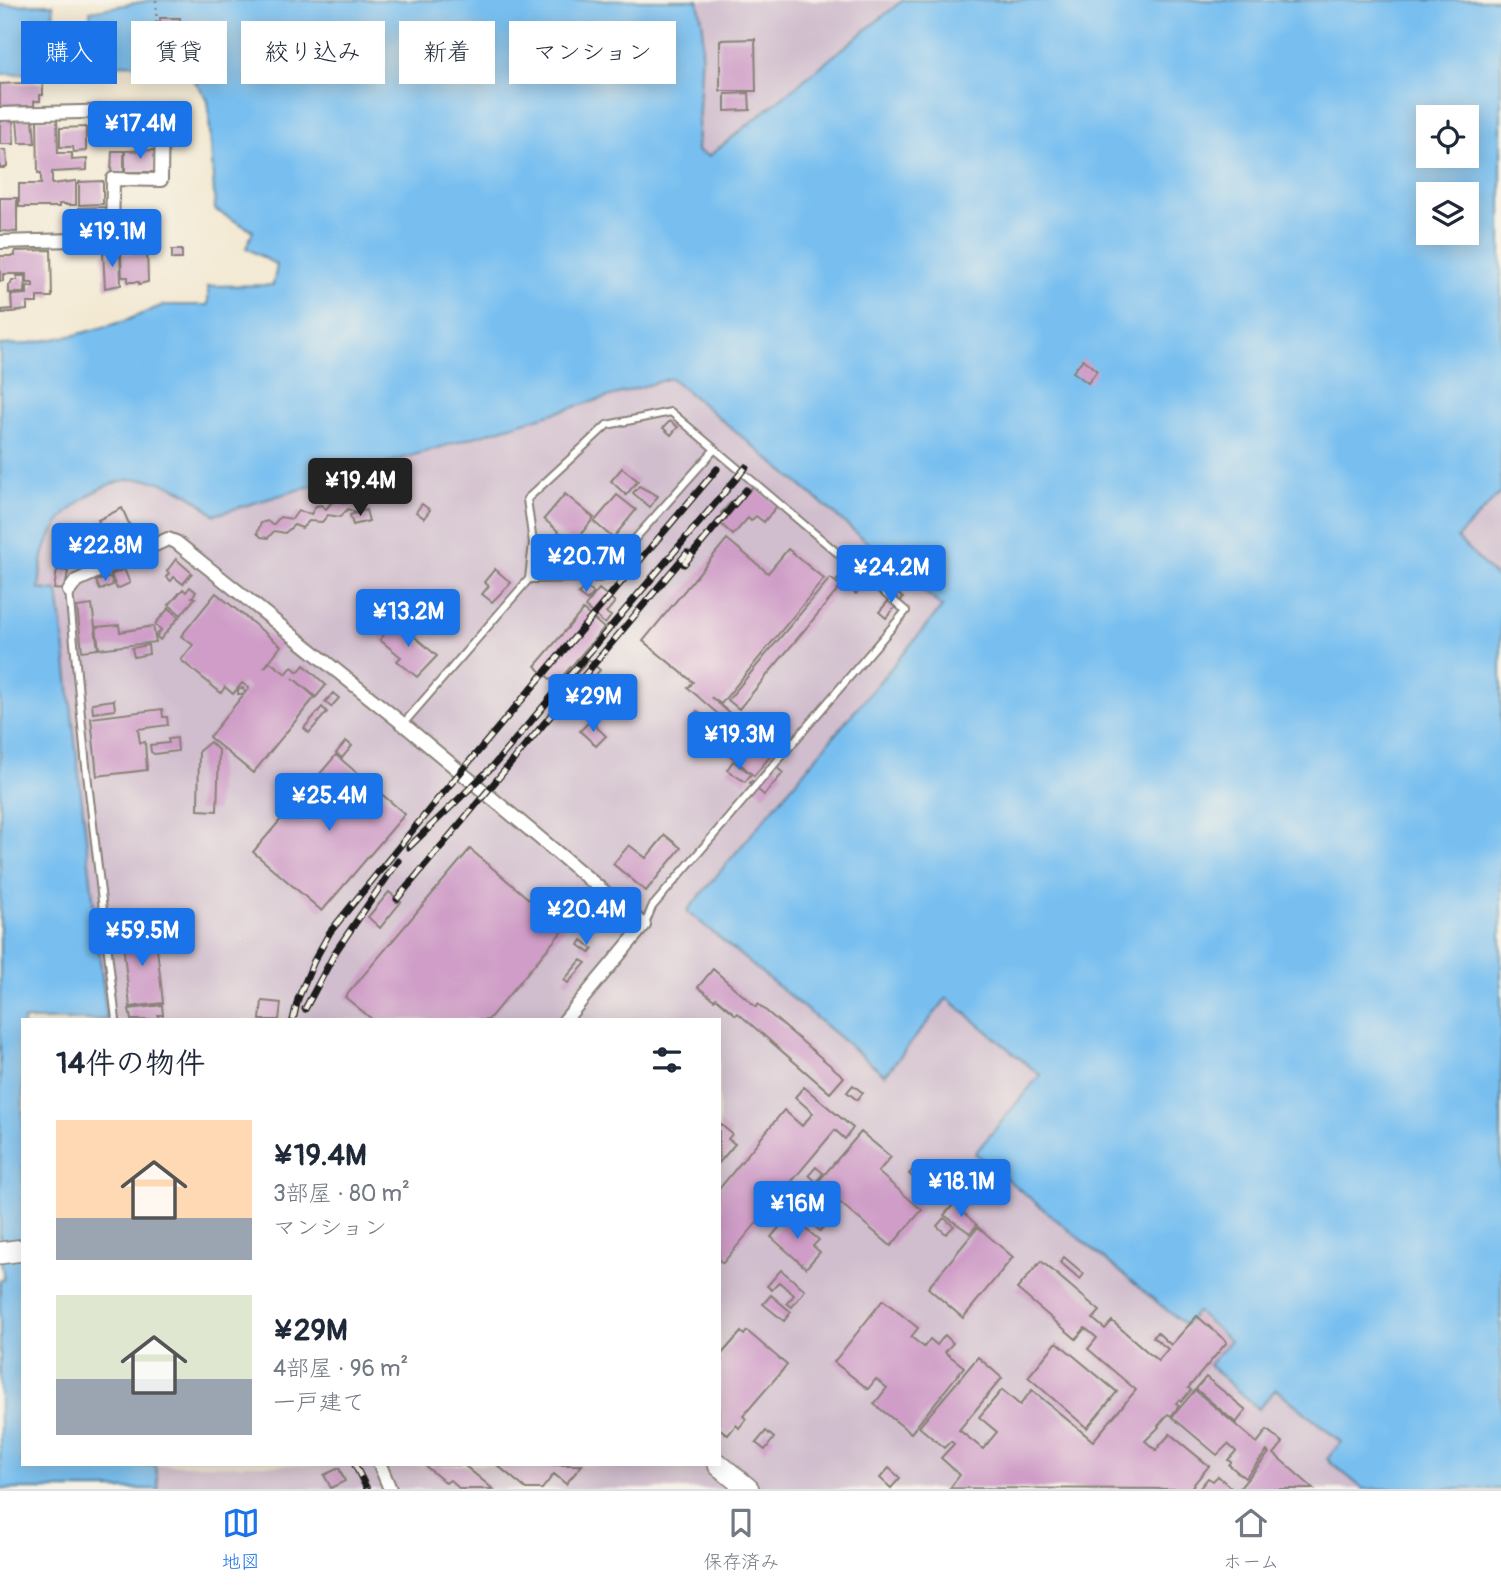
<!DOCTYPE html>
<html lang="ja">
<head>
<meta charset="utf-8">
<style>
	:root { --surface:#fff; --page:#f2f2f3; --text:#1f2937; --muted:#747a83; --line:#e0e1e3; --accent:#1a73e8 }
	body { margin:0; font-family:Pangolin,"Klee One",sans-serif; background:var(--page); color:var(--text); height:100vh; display:flex; flex-direction:column; font-size:26px; white-space:nowrap }
	* { box-sizing:border-box; margin:0 }
	p { font-size:23px; color:var(--muted) }
	.icon { flex:none; width:38px; height:38px; fill:none; stroke:currentColor; stroke-width:2; stroke-linecap:round; stroke-linejoin:round }
	.map { position:relative; flex:1; overflow:hidden }
	.side { position:absolute; left:21px; top:1018px; width:700px; height:448px; display:flex; flex-direction:column; background:var(--surface); border-radius:0px; box-shadow:0 4px 18px #0003 }
	.side>* { flex:none }
	.guide { position:absolute; left:21px; top:21px; width:700px; height:63px; display:flex; gap:14px }
	.buttons { position:absolute; left:1416px; top:105px; display:grid; gap:14px }
	.buttons a { display:grid; place-items:center; width:63px; height:63px; border-radius:0px; background:var(--surface); box-shadow:0 4px 18px #0003; font-size:35px }
	.price { position:absolute; translate:-50% -60px; padding:0 16px; border-radius:7px; background:var(--accent); color:#fff; font-size:23px; line-height:46px; filter:drop-shadow(0 2px 4px #0008) }
	.price::after { content:''; position:absolute; left:50%; top:42px; width:21px; height:16px; margin-left:-10px; background:inherit; clip-path:polygon(0 0,100% 0,50% 100%) }
	.price.on { background:#222; color:#fff }
	ul { padding:0; list-style:none }
	li { display:flex; align-items:center; gap:21px; height:175px; padding:0 35px }
	li span { display:grid; place-items:center; flex:none; width:196px; height:140px; border-radius:0px; color:#555 }
	li>.icon { margin-inline-start:auto }
	span .icon { width:84px; height:84px; fill:#fffc; stroke-width:1 }
	li b { font-size:30px }
	h2 { display:flex; justify-content:space-between; align-items:center; height:84px; padding:0 35px; font-size:30px }
	.tag { padding:0 24px; border-radius:0px; background:var(--surface); box-shadow:0 4px 18px #0003; font-size:24px; line-height:63px }
	.tag.on { background:var(--accent); color:#fff }
	.tabs { display:flex; justify-content:space-around; align-items:center; height:98px; border-top:2px solid var(--line); background:var(--surface); font-size:19px; color:var(--muted) }
	.tabs a { display:grid; justify-items:center; gap:4px }
	.tabs .on { color:var(--accent) }
	.map>svg:first-child { display:block }
	.industrial { fill:#d0bdcd }
	.water { fill:#78bff0; stroke:#4a6e86; stroke-width:2; fill-rule:evenodd }
	.building { fill:#cf9dc7 }
	.lines { fill:none; stroke-linecap:round; stroke-linejoin:round }
	.service-casing { stroke:#888278; stroke-width:10 }
	.minor-casing { stroke:#888278; stroke-width:16 }
	.trunk-casing { stroke:#888278; stroke-width:24 }
	.path { stroke:#888278; stroke-width:2.5; stroke-dasharray:2 5; stroke-linecap:butt }
	.service { stroke:#fff; stroke-width:6 }
	.minor { stroke:#fff; stroke-width:12 }
	.trunk { stroke:#fff; stroke-width:21 }
	.rail-casing { stroke:#1c1c1c; stroke-width:7 }
	.rail { stroke:#f7f3e8; stroke-width:4.5; stroke-dasharray:13; stroke-linecap:butt }
</style>
</head>
<body>
<div class="map">
<svg width="1501" height="1489" viewBox="0 0 1501 1489">
	<rect width="100%" height="100%" fill="#f7f3e8"/>
	<filter id="ink" filterUnits="userSpaceOnUse"><feTurbulence type="fractalNoise" baseFrequency=".0143" numOctaves="2"/><feDisplacementMap in="SourceGraphic" scale="14" xChannelSelector="R" yChannelSelector="G"/><feConvolveMatrix kernelMatrix="1 2 1 2 8 2 1 2 1" color-interpolation-filters="sRGB"/></filter>
	<filter id="wash" filterUnits="userSpaceOnUse"><feTurbulence type="fractalNoise" baseFrequency=".00686" numOctaves="4" result="noise"/><feDisplacementMap in="SourceGraphic" scale="28" xChannelSelector="R" yChannelSelector="G"/><feGaussianBlur stdDeviation="1.57" result="paint"/><feColorMatrix in="noise" values="0 0 0 0 0 0 0 0 0 0 0 0 0 0 0 0 0 1.4 0 .05"/><feComposite in="paint" operator="in"/></filter>
	<g filter="url(#wash)">
		<rect width="100%" height="100%" fill="#f3e9d3"/>
		<!-- industrial -->
		<path class="industrial" d="M698,0H903L709,156L697,151L703,26Z
			M671,378L817,499L942,607L687,910L884,1074L947,998L1040,1075L975,1152L1185,1324L1197,1311L1230,1341L1210,1365L1258,1409L1275,1388L1341,1442L1327,1459L1363,1489H159L155,1465H719V1020H107L58,591L39,590L47,543L58,522L77,504L96,491L117,483L137,479L160,483L180,489L202,503L215,514Z
			M1501,492V582L1457,538Z"/>
		<!-- water -->
		<path class="water" d="M152,0H698L703,26L697,151L709,156L903,0H1501V492L1457,538L1501,582V1489H1363L1327,1459L1341,1442L1276,1389L1258,1409L1209,1365L1230,1341L1197,1312L1185,1325L975,1153L1040,1075L947,998L885,1075L687,911L942,607L817,499L671,378L214,515C194,495 167,479 137,479C101,480 62,509 48,542C41,556 41,574 39,589L58,591L107,1020H23V1465H155L159,1489H0V1280H4L0,1254V345L24,344L75,335L125,321L163,305H208V286L273,285L277,265L246,248L253,231L215,210L208,101C203,92 196,81 187,75C166,61 118,65 92,64L90,47L54,48L55,73L0,74V5L53,4L54,24H91L90,11ZM1428,117H1466V156H1428ZM1428,194H1466V233H1428Z"/>
		<g id="blocks">
			<!-- building -->
			<path class="building" d="M160,18H180L181,51L160,52Z
				M755,39L756,91H720V40Z
				M20,83H43V95H40V101H34V106L0,107V84Z
				M749,93L750,110L725,111V94Z
				M13,119L14,144H0V120Z
				M17,119H33L35,143H19Z
				M37,119H57L58,153H72V160L87,159V170L52,172V184L76,181V205H66V204H59V207H19V184H41V173H38Z
				M86,127V151L74,152L73,147H60V128Z
				M0,150H6L7,166L4,168H0Z
				M155,150V172H125V151Z
				M112,151H124V173H111Z
				M103,181V204L79,205V182Z
				M0,198H17V232L0,231Z
				M106,207V230H79V208Z
				M147,248L148,282L139,284V282H128V277H122L121,253H134V249Z
				M51,250L52,297H37V303H27V310L2,313V310L12,309L11,295L27,294V286L33,287V283H27V274H3V281H0V256H15V251Z
				M172,250H182V259H172Z
				M120,252L121,285L105,288L103,253Z
				M17,276H25V293H9V284H11L12,280H17Z
				M1083,359L1097,371L1088,383L1073,372Z
				M670,421L678,427L671,435L663,428Z
				M622,468L638,481L626,495L611,481Z
				M639,486L658,496L650,507L633,493Z
				M753,486L777,506L764,522L756,516L751,521L748,518L733,535L721,524L727,518L721,513L732,501L737,505Z
				M565,494L594,518L573,544L544,519Z
				M353,495L360,497L363,502V507L356,513L348,509L340,517L328,515L322,522L309,521L302,528L294,525L285,533L274,531L268,538L261,537L257,533L261,523L267,521L273,525L280,517L292,519L298,511L311,514L316,506L321,505L326,509L331,503L337,500L346,503L348,498Z
				M617,495L636,510L613,538L594,522Z
				M422,504L430,510L424,518L416,512Z
				M122,508L138,544L114,555L98,520Z
				M366,510L369,521L353,525L350,515Z
				M84,538L89,549L103,543L110,559L92,568L91,565L84,568L80,559L72,563L67,551L74,548L72,544Z
				M727,539L768,573L788,549L824,579L721,704L711,697L755,735L758,732L777,748L754,776L706,734L715,724L720,728L726,721L688,688L693,682L643,641Z
				M581,556L589,563L582,572L574,566Z
				M176,559L192,573L183,584L174,577L171,581L166,577L169,573L167,571Z
				M849,567L866,583L856,594L837,580Z
				M124,569L130,583L117,589L111,575Z
				M495,569L511,583L492,602L482,594L489,586L484,582Z
				M57,570L68,571L65,590L54,589Z
				M111,577L113,585L100,590L96,581Z
				M830,578L841,586L739,709L728,700Z
				M585,586L594,593L587,601L578,594Z
				M190,587L196,592L192,597L195,598L181,615L169,605L183,589L186,592Z
				M599,589L615,602L606,613L611,616L605,624L585,607Z
				M896,592L903,598L886,618L879,612Z
				M216,593L281,646L264,668L270,662L286,674L292,667L298,672L304,665L326,685L316,697L293,678L315,697L253,773L209,737L244,694H238V689L243,688L245,693L249,688L242,683L233,694L225,687L221,693L181,660L193,645L181,636Z
				M92,605L98,649L82,651L77,607Z
				M169,608L179,617L160,640L156,636L161,630L155,624Z
				M583,610L604,628L556,684L535,666Z
				M375,618L384,626L376,635L367,628Z
				M395,620L437,656L417,677L397,661L401,657L380,640Z
				M119,625L120,632L153,626L156,642L99,649L96,627Z
				M148,645L149,654L134,657L132,648Z
				M589,660L600,670L580,694L568,683Z
				M333,693L339,698L331,707L325,702Z
				M114,700L115,710L93,713L92,703Z
				M322,707L327,712L309,733L304,728Z
				M162,709L163,717H167L168,725L138,729L140,743L145,742L147,770L97,776L91,718Z
				M697,711L707,720L702,726L692,717Z
				M590,721L606,736L596,746L580,731Z
				M177,738L178,751L154,754L151,752L150,745L169,743L168,739Z
				M346,741L352,746L342,758L336,753Z
				M210,742L219,751L217,811L198,810L199,751Z
				M336,755L405,814L322,911L253,852Z
				M733,761L751,774L745,782L727,770Z
				M771,762L783,773L764,795L750,783L752,781L754,782Z
				M665,835L681,848L646,891L613,864L629,845L646,858Z
				M470,849L564,929L488,1020H373L345,997Z
				M389,892L401,902L380,928L368,917Z
				M155,930L163,1003L130,1007L122,934Z
				M582,940L593,949L590,953L579,945Z
				M581,960L586,963L568,983L564,980Z
				M713,969L756,1007L758,1004L844,1077L830,1093L738,1013L736,1015L716,998L714,1000L698,987Z
				M262,1001L281,1003L279,1020H260Z
				M162,1005L163,1015H158L159,1020H131L129,1009Z
				M853,1085L863,1093L857,1100L847,1092Z
				M804,1087L853,1128L845,1139L835,1130L723,1263L719,1260V1189L784,1110L802,1126L813,1113L795,1097Z
				M719,1123L732,1134L728,1139L735,1144L719,1163Z
				M861,1132L891,1157L878,1172L922,1210L891,1246L817,1183Z
				M917,1165L933,1178L924,1187L909,1174Z
				M816,1167L823,1173L816,1182L809,1175Z
				M809,1196L822,1208L819,1211L806,1200Z
				M954,1204L977,1225L970,1233L944,1215Z
				M790,1215L819,1240L813,1246L820,1252L806,1268L771,1237Z
				M816,1218L825,1225L820,1231L812,1224Z
				M944,1218L954,1226L946,1234L937,1226Z
				M978,1227L1013,1257L963,1318L928,1288Z
				M1064,1257L1084,1274L1080,1279L1060,1262Z
				M1041,1261L1100,1311L1093,1319L1105,1329L1112,1321L1158,1361L1168,1349L1153,1337L1157,1332L1171,1345L1197,1316L1227,1342L1188,1388L1191,1390L1181,1402L1179,1400L1176,1403L1179,1406L1171,1416L1168,1414L1158,1426L1159,1427L1145,1441L1156,1450L1170,1434L1209,1466L1190,1489L950,1488L960,1475L941,1458L954,1444L951,1441L944,1448L919,1427L978,1357L1002,1378L959,1430L983,1449L997,1432L979,1417L1002,1390L1020,1405L1032,1390L1093,1441L1136,1390L1088,1349L1097,1338L1085,1328L1076,1339L1017,1289Z
				M781,1270L805,1290L792,1307L787,1303L794,1295L779,1282L772,1290L767,1286Z
				M771,1295L791,1312L784,1321L763,1304Z
				M883,1300L918,1328L911,1337L924,1347L930,1339L937,1345L945,1335L953,1343L945,1352L964,1367L911,1433L874,1404L887,1388L876,1379L868,1389L834,1362Z
				M747,1331L787,1365L743,1416L746,1419L739,1428L736,1425L728,1435L719,1428V1364L722,1360L719,1357L741,1332L744,1335Z
				M1057,1342L1117,1392L1087,1428L1028,1377Z
				M1206,1377L1246,1410L1236,1423L1196,1389Z
				M1195,1390L1257,1443L1267,1430L1283,1443L1274,1454L1314,1489H1239L1269,1453L1267,1451L1245,1478L1229,1465L1231,1462L1228,1460L1236,1451L1228,1444L1217,1455L1172,1417Z
				M766,1431L774,1438L765,1450L756,1443Z
				M424,1465H464L493,1489H460L450,1480L446,1483Z
				M497,1465H582L566,1484L554,1474L542,1489H526Z
				M339,1468L345,1481L331,1488L324,1475Z
				M889,1468L900,1478L891,1488L880,1478Z
				M1218,1476L1232,1489H1199L1208,1478L1213,1481Z"/>
		</g>
	</g>
	<g filter="url(#ink)">
		<use href="#blocks" fill-opacity="0" stroke="#888278" stroke-width="2"/>
		<g class="lines">
			<defs>
				<path id="service" d="M529,579L600,578L715,449
					M69,591L85,757L116,1020
					M403,724L529,579L533,543L527,499L607,425L671,412L906,611L652,907L645,924"/>
				<path id="minor" d="M0,114L162,110L161,180L113,179L112,239L0,242
					M69,591L76,581L168,539L176,542L403,724L644,925L565,1020
					M380,1465L390,1489"/>
				<path id="trunk" d="M0,1253L23,1250
					M719,1465L748,1489"/>
			</defs>
			<!-- service casing -->
			<use href="#service" class="service-casing"/>
			<!-- minor casing -->
			<use href="#minor" class="minor-casing"/>
			<!-- trunk casing -->
			<use href="#trunk" class="trunk-casing"/>
			<!-- path -->
			<path class="path" d="M156,0L158,84"/>
			<!-- service -->
			<use href="#service" class="service"/>
			<!-- minor -->
			<use href="#minor" class="minor"/>
			<!-- trunk -->
			<use href="#trunk" class="trunk"/>
			<defs>
				<path id="rail" d="M684,564L746,490
					M409,847L493,766L746,467
					M397,899L687,553
					M305,1009L336,951L398,861
					M293,1020L298,999L314,961L330,932L437,800L717,469
					M355,1465L367,1489"/>
			</defs>
			<!-- rail casing -->
			<use href="#rail" class="rail-casing"/>
			<!-- rail -->
			<use href="#rail" class="rail"/>
		</g>
	</g>
</svg>
<div class="buttons">
<a><svg class="icon" aria-label="locate" viewBox="0 0 24 24"><circle cx="12" cy="12" r="6"/><path d="M12 2v4M12 18v4M2 12h4M18 12h4"/></svg></a>
<a><svg class="icon" aria-label="layers" viewBox="0 0 24 24"><path d="M12 4l9 5-9 5-9-5zM3 14l9 5 9-5"/></svg></a>
</div>
<b class="price" style="left:140px;top:161px">¥17.4M</b>
<b class="price" style="left:112px;top:269px">¥19.1M</b>
<b class="price on" style="left:360px;top:518px">¥19.4M</b>
<b class="price" style="left:105px;top:583px">¥22.8M</b>
<b class="price" style="left:586px;top:594px">¥20.7M</b>
<b class="price" style="left:891px;top:605px">¥24.2M</b>
<b class="price" style="left:408px;top:649px">¥13.2M</b>
<b class="price" style="left:593px;top:734px">¥29M</b>
<b class="price" style="left:739px;top:772px">¥19.3M</b>
<b class="price" style="left:329px;top:833px">¥25.4M</b>
<b class="price" style="left:586px;top:947px">¥20.4M</b>
<b class="price" style="left:142px;top:968px">¥59.5M</b>
<b class="price" style="left:961px;top:1219px">¥18.1M</b>
<b class="price" style="left:797px;top:1241px">¥16M</b>
<div class="guide">
<a class="tag on">購入</a>
<a class="tag">賃貸</a>
<a class="tag">絞り込み</a>
<a class="tag">新着</a>
<a class="tag">マンション</a>
</div>
<section class="side">
<h2>14件の物件<svg class="icon" aria-label="filters" viewBox="0 0 24 24"><path d="M4 7h16M4 17h16"/><circle cx="9" cy="7" r="2"/><circle cx="15" cy="17" r="2"/></svg></h2>
<ul>
<li><span style="background:linear-gradient(#ffd9b3 70%,#9aa5b1 0)"><svg class="icon" aria-label="home" viewBox="0 0 24 24"><path d="M3 11l9-7 9 7M6 9v11h12V9"/></svg></span><div><b>¥19.4M</b><p>3部屋 · 80 m²</p><p>マンション</p></div></li>
<li><span style="background:linear-gradient(#dfe7d0 60%,#9aa5b1 0)"><svg class="icon" aria-label="home" viewBox="0 0 24 24"><path d="M3 11l9-7 9 7M6 9v11h12V9"/></svg></span><div><b>¥29M</b><p>4部屋 · 96 m²</p><p>一戸建て</p></div></li>
</ul>
</section>
</div>
<nav class="tabs">
<a class="on"><svg class="icon" aria-label="map" viewBox="0 0 24 24"><path d="M3 6l6-2 6 2 6-2v14l-6 2-6-2-6 2zM9 4v14M15 6v14"/></svg>地図</a>
<a><svg class="icon" aria-label="saved" viewBox="0 0 24 24"><path d="M7 4h10v16l-5-4-5 4z"/></svg>保存済み</a>
<a><svg class="icon" aria-label="home" viewBox="0 0 24 24"><path d="M3 11l9-7 9 7M6 9v11h12V9"/></svg>ホーム</a>
</nav>
</body>
</html>
